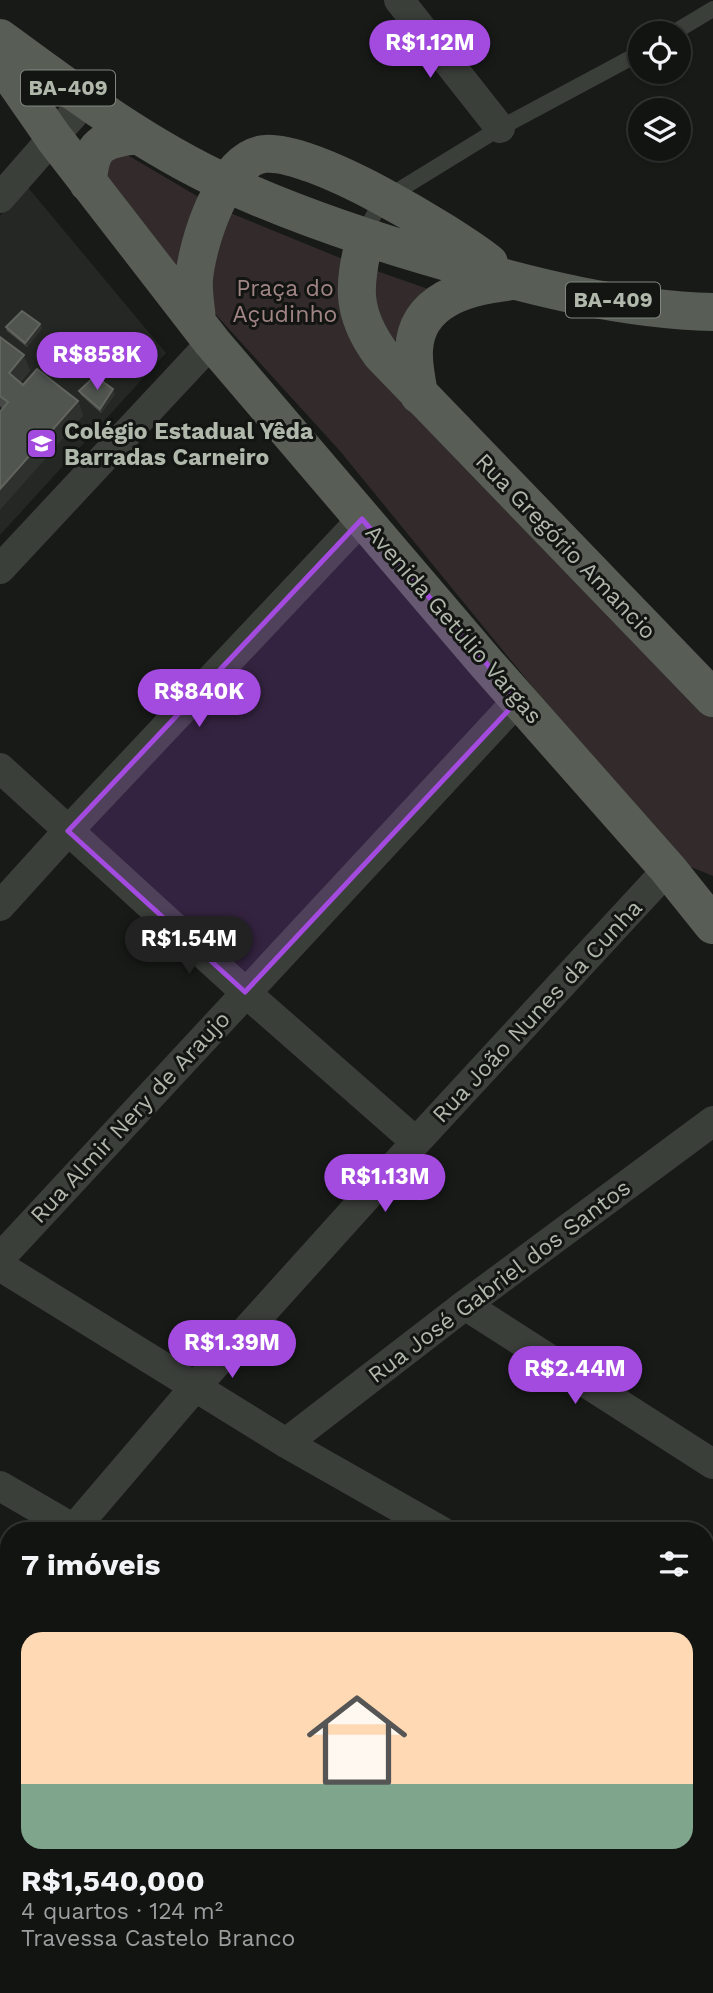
<!DOCTYPE html>
<html lang="pt">
<head>
<meta charset="utf-8">
<style>
	:root { --surface:#121412; --page:#1f2120; --text:#f1f3f6; --muted:#9c9e9f; --line:#313332; --accent:#a34bdf }
	body { margin:0; font-family:"Work Sans",sans-serif; background:var(--page); color:var(--text); height:100vh; display:flex; flex-direction:column; font-size:26px; white-space:nowrap }
	* { box-sizing:border-box; margin:0 }
	p { font-size:23px; color:var(--muted) }
	.icon { flex:none; width:38px; height:38px; fill:none; stroke:currentColor; stroke-width:2; stroke-linecap:round; stroke-linejoin:round }
	.map { position:relative; flex:1; overflow:hidden }
	.drawer { position:absolute; left:0px; top:1522px; width:714px; height:471px; display:flex; flex-direction:column; background:var(--surface); border-radius:28px 28px 0 0; box-shadow:0 2px 5px #0004,0 0 0 2px var(--line) }
	.drawer>* { flex:none }
	.tools { position:absolute; left:628px; top:21px; display:grid; gap:14px }
	.tools a { display:grid; place-items:center; width:63px; height:63px; border-radius:50%; background:var(--surface); box-shadow:0 2px 5px #0004,0 0 0 2px var(--line); font-size:35px }
	.price { position:absolute; translate:-50% -60px; padding:0 16px; border-radius:24px; background:var(--accent); color:#fff; font-size:23px; line-height:46px; filter:drop-shadow(0 2px 4px #0008) }
	.price::after { content:''; position:absolute; left:50%; top:42px; width:21px; height:16px; margin-left:-10px; background:inherit; clip-path:polygon(0 0,100% 0,50% 100%) }
	.price.selected { background:#222; color:#fff }
	ul { padding:0; list-style:none }
	li { display:grid; align-content:center; gap:14px; height:371px; padding:0 21px }
	li span { display:grid; place-items:center; height:217px; border-radius:21px; color:#555 }
	li>.icon { margin-inline-start:auto }
	span .icon { width:126px; height:126px; fill:#fffc; stroke-width:1 }
	li b { font-size:30px }
	h2 { display:flex; justify-content:space-between; align-items:center; height:84px; padding:0 21px; font-size:30px }
	.map>svg:first-child { display:block }
	.built { fill:#242724 }
	.park { fill:#332b2b }
	.lines { fill:none; stroke-linecap:round; stroke-linejoin:round }
	.lane { stroke:#3b3f3a; stroke-width:16 }
	.street { stroke:#3b3f3a; stroke-width:30 }
	.primary { stroke:#585d56; stroke-width:38 }
	.wall { fill:#464945 }
	.shaded-wall { fill:#2f312e }
	.building { fill:#515550; stroke:#60655e; stroke-width:2 }
	.marked { fill:#a34bdf; fill-opacity:0.2; stroke:#a34bdf; stroke-width:5; stroke-linejoin:round }
	.labels { text-anchor:middle; stroke-width:6; stroke-linejoin:round; paint-order:stroke }
	.shield { fill:#131513; stroke:#81877e; stroke-width:2 }
	.shield-label { font-size:21px; font-weight:bold; fill:#b0b8ac }
	.park-label { font-size:23px; fill:#a18585; stroke:#131513 }
	.poi-label { font-size:23px; font-weight:bold; fill:#b0b8ac; stroke:#131513; text-anchor:start }
	.street-label { font-size:23px; fill:#b0b8ac; stroke:#131513 }
</style>
</head>
<body>
<div class="map">
<svg width="713" height="1993" viewBox="0 0 713 1993">
	<rect width="100%" height="100%" fill="#181a18"/>
	<!-- built -->
	<path class="built" d="M26,185L166,353L0,535V216Z"/>
	<!-- park -->
	<path class="park" d="M119,150L207,202L185,276L102,176Z
		M228,212L350,262L344,322L713,716V876L674,860L340,451L208,306L207,259Z
		M374,270L428,289L405,314L393,346L372,314Z"/>
	<g class="lines">
		<!-- lane -->
		<path class="lane" d="M673,33L713,9
			M365,238L367,228L376,211L399,190L500,128L640,53
			M363,1984L391,1988L417,1984"/>
		<!-- street -->
		<path class="street" d="M399,0L500,128
			M0,198L85,101
			M0,569L212,342
			M0,768L245,992L416,1142
			M0,906L68,831L362,519
			M0,1258L518,700
			M0,1266L286,1443L441,1531
			M465,1305L713,1464
			M286,1443L465,1305L713,1121
			M0,1486L74,1529
			M72,1531L195,1387L416,1142L668,869
			M705,1605L713,1598
			M0,1614L9,1603
			M705,1684L713,1689"/>
		<!-- primary -->
		<path class="primary" d="M0,38C72,91 145,146 228,184C298,216 373,241 447,262C533,287 623,310 713,312
			M0,60L54,138L212,342L486,663L668,869L713,925
			M88,183C90,144 102,139 138,135
			M365,238C353,286 351,313 381,354L713,698
			M197,321C196,307 193,293 194,279C197,244 223,159 264,154C313,149 449,232 489,263
			M419,395C417,380 413,365 414,350C416,300 466,287 507,282"/>
	</g>
	<!-- wall -->
	<path class="wall" d="M40,324L42,328L27,347L7,331L6,327Z
		M0,337L30,370L20,382L23,385L78,401L83,416L3,409L0,406Z
		M79,391L115,394L101,413L81,395Z
		M9,1832V1952L0,1946V1844Z
		M56,1984H85L79,1993H68Z"/>
	<!-- shaded-wall -->
	<path class="shaded-wall" d="M40,324L42,328L27,347L25,343Z
		M24,355L30,370L14,388L9,373Z
		M113,389L115,394L101,413L100,409Z
		M78,401L83,416L0,510V489Z
		M71,1984H85L79,1993H74Z"/>
	<!-- building -->
	<path class="building" d="M22,311L40,324L25,343L6,327Z
		M0,337L24,355L9,373L23,385L37,369L78,401L0,489V412L8,402L0,396Z
		M95,376L113,389L100,409L79,391Z
		M9,1832V1941L0,1935V1844Z
		M705,1836L713,1841V1993H477L483,1984H489L501,1992L505,1984H705Z
		M110,1984H218L231,1993H105Z"/>
	<!-- marked area -->
	<path class="marked" d="M362,519L518,700L245,992L68,831Z"/>
	<!-- icons -->
	<defs>
		<symbol id="school-square" viewBox="-11 -11 22 22"><rect x="-9" y="-9" width="18" height="18" rx="4" fill="#a34bdf" stroke="#131513"/><path d="M0-5L7-2L0 1L-7-2ZM-4 1L0 2.5L4 1V4Q0 6-4 4Z" fill="#fff"/></symbol>
	</defs>
	<g fill-rule="evenodd">
		<use href="#school-square" x="24" y="426" width="35" height="35"/>
	</g>
	<g class="labels">
		<!-- shield labels -->
		<g class="shield">
			<rect x="21" y="70.5" width="94" height="35" rx="5"/>
			<rect x="566" y="282.5" width="94" height="35" rx="5"/>
		</g>
		<g class="shield-label">
			<text x="68" y="95">BA-409</text>
			<text x="613" y="307">BA-409</text>
		</g>
		<!-- park labels -->
		<g class="park-label">
			<text x="285" y="296">Praça do<tspan x="285" dy="26">Açudinho</tspan></text>
		</g>
		<!-- poi labels -->
		<g class="poi-label">
			<text x="64" y="439">Colégio Estadual Yêda<tspan x="64" dy="26">Barradas Carneiro</tspan></text>
		</g>
		<!-- street labels -->
		<g class="street-label">
			<text transform="translate(566 546) rotate(46)" y="8">Rua Gregório Amancio</text>
			<text transform="translate(454 624) rotate(49)" y="8">Avenida Getúlio Vargas</text>
			<text transform="translate(537 1011) rotate(-47)" y="8">Rua João Nunes da Cunha</text>
			<text transform="translate(130 1117) rotate(-47)" y="8">Rua Almir Nery de Araujo</text>
			<text transform="translate(499 1281) rotate(-37)" y="8">Rua José Gabriel dos Santos</text>
		</g>
	</g>
</svg>
<div class="tools">
<a><svg class="icon" aria-label="locate" viewBox="0 0 24 24"><circle cx="12" cy="12" r="6"/><path d="M12 2v4M12 18v4M2 12h4M18 12h4"/></svg></a>
<a><svg class="icon" aria-label="layers" viewBox="0 0 24 24"><path d="M12 4l9 5-9 5-9-5zM3 14l9 5 9-5"/></svg></a>
</div>
<b class="price" style="left:430px;top:80px">R$1.12M</b>
<b class="price" style="left:97px;top:392px">R$858K</b>
<b class="price" style="left:199px;top:729px">R$840K</b>
<b class="price selected" style="left:189px;top:976px">R$1.54M</b>
<b class="price" style="left:385px;top:1214px">R$1.13M</b>
<b class="price" style="left:232px;top:1380px">R$1.39M</b>
<b class="price" style="left:575px;top:1406px">R$2.44M</b>
<section class="drawer">
<h2>7 imóveis<svg class="icon" aria-label="filters" viewBox="0 0 24 24"><path d="M4 7h16M4 17h16"/><circle cx="9" cy="7" r="2"/><circle cx="15" cy="17" r="2"/></svg></h2>
<ul>
<li><span style="background:linear-gradient(#ffd9b3 70%,#7fa58c 0)"><svg class="icon" aria-label="home" viewBox="0 0 24 24"><path d="M3 11l9-7 9 7M6 9v11h12V9"/></svg></span><div><b>R$1,540,000</b><p>4 quartos · 124 m²</p><p>Travessa Castelo Branco</p></div></li>
</ul>
</section>
</div>
</body>
</html>
